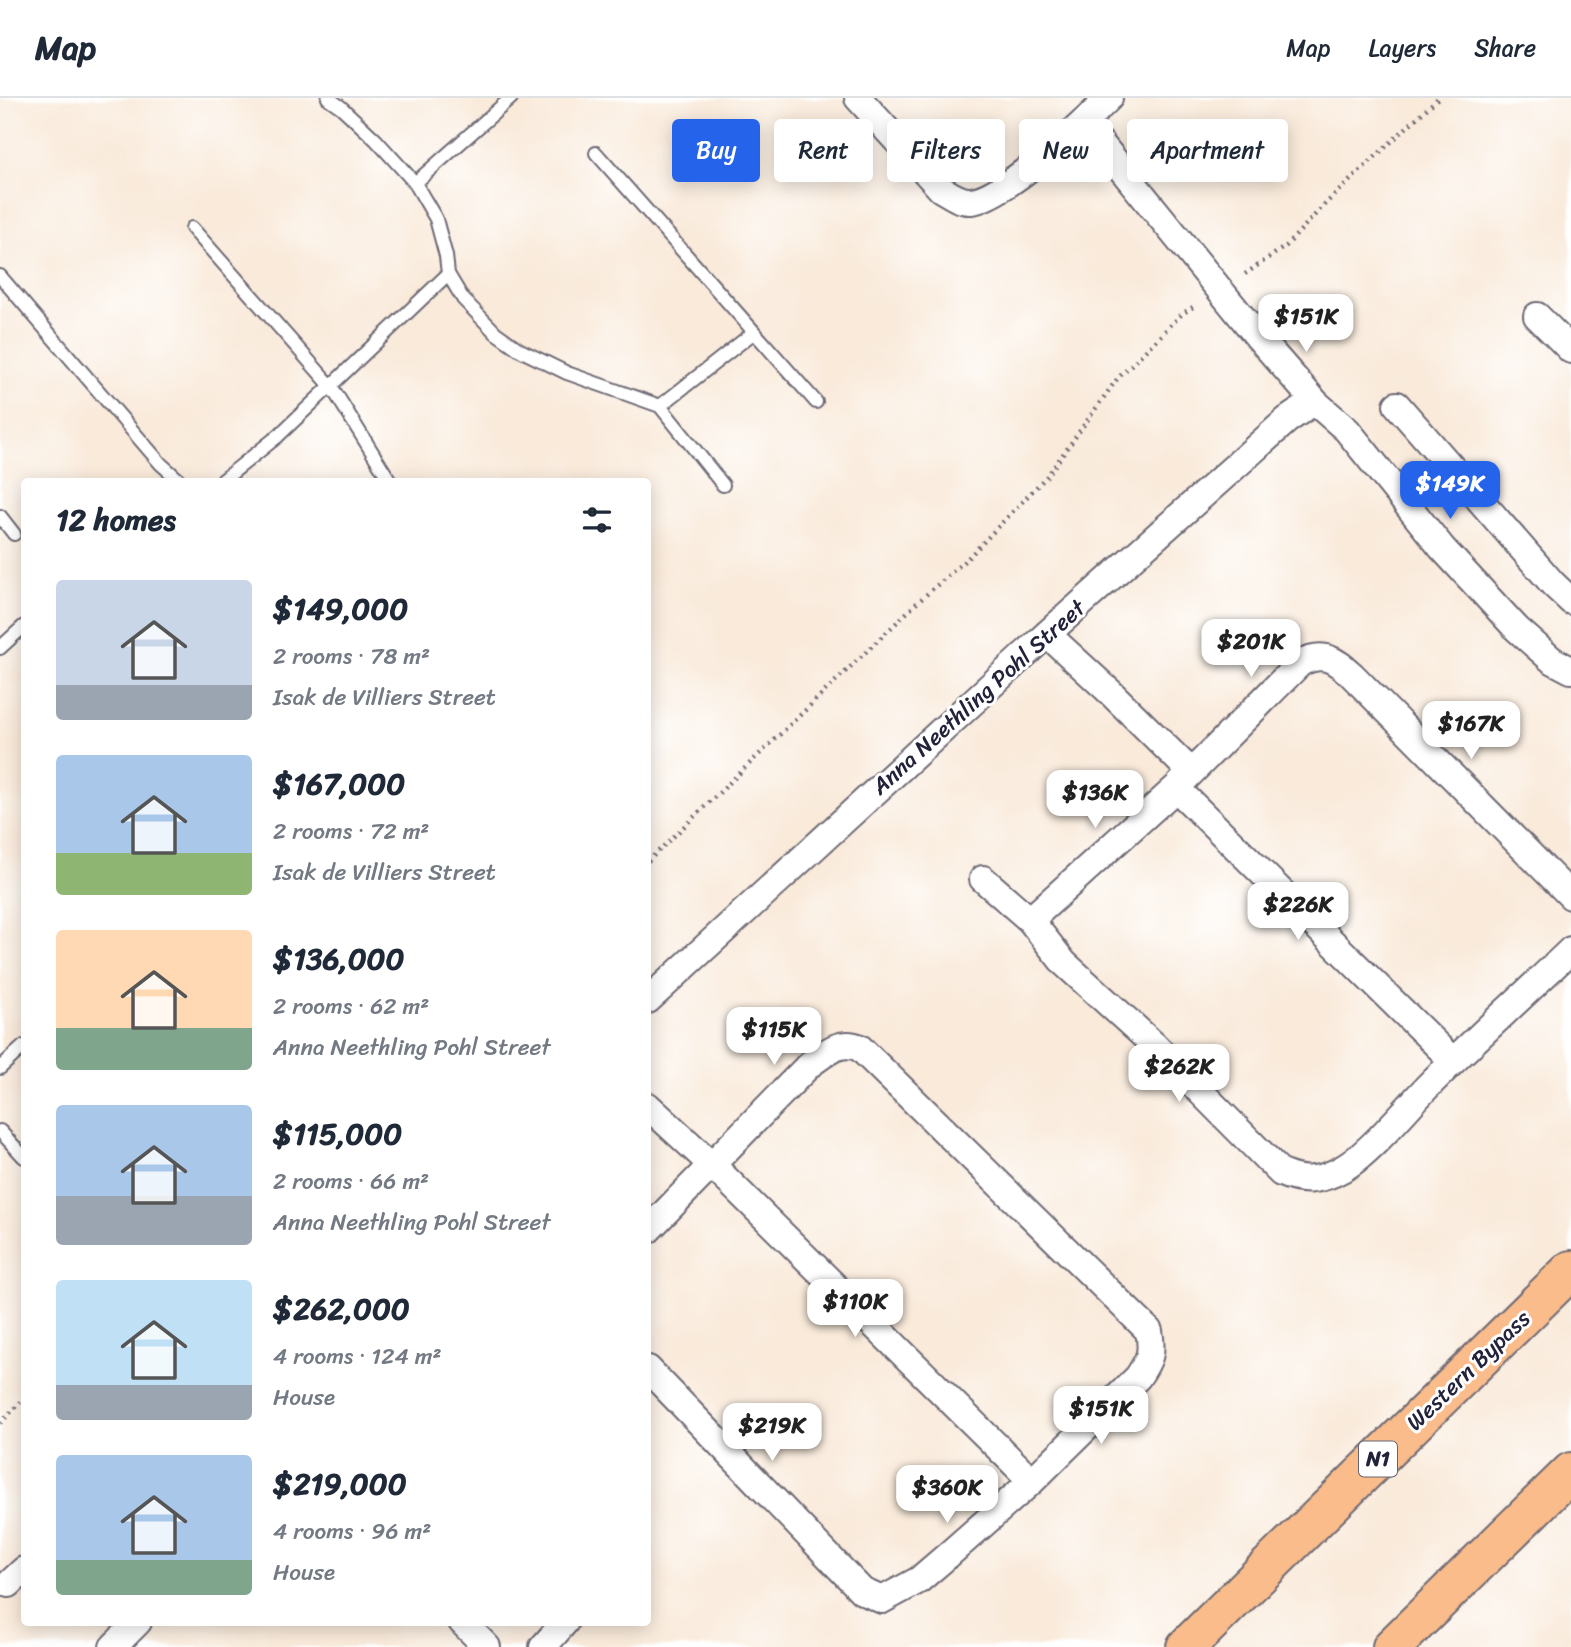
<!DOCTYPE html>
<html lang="en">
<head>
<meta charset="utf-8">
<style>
	:root { --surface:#fff; --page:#f6f6f7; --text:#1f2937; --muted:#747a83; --line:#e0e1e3; --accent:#2563eb }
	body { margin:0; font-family:Sriracha,sans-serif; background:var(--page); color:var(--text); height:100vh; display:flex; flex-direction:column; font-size:26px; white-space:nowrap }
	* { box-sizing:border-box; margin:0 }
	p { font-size:23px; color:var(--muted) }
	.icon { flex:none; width:38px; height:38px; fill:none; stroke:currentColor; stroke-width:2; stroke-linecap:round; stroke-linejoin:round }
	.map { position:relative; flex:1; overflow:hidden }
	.panel { position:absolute; left:21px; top:380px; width:630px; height:1148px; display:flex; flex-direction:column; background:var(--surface); border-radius:7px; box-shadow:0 4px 18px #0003 }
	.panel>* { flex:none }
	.hud { position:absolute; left:672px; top:21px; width:665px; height:63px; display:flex; gap:14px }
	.price { position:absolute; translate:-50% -60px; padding:0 16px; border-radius:14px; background:#fff; color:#222; font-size:23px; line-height:46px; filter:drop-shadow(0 2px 4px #0008) }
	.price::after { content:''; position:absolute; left:50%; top:42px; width:21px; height:16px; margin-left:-10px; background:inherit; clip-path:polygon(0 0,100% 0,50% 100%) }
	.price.current { background:var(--accent); color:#fff }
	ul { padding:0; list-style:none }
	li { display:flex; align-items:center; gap:21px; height:175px; padding:0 35px }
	li span { display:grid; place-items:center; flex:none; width:196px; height:140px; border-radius:7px; color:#555 }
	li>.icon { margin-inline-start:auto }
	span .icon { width:84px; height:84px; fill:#fffc; stroke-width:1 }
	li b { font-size:30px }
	h2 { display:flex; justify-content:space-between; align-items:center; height:84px; padding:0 35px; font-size:30px }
	.chip { padding:0 24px; border-radius:7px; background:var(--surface); box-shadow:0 4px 18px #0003; font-size:24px; line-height:63px }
	.chip.current { background:var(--accent); color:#fff }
	header { display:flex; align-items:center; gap:42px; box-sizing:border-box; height:98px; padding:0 35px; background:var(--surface); border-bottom:2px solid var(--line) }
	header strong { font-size:33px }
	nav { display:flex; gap:38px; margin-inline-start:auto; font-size:24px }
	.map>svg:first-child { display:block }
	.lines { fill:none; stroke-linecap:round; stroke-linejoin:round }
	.service-casing { stroke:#6d6873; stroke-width:16 }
	.minor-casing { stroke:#6d6873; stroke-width:30 }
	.motorway-casing { stroke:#6d6873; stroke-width:42 }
	.path { stroke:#6d6873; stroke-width:4.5; stroke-dasharray:2 5; stroke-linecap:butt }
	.service { stroke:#fff; stroke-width:12 }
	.minor { stroke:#fff; stroke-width:26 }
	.motorway { stroke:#f9bc8a; stroke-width:38 }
	.labels { text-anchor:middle; stroke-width:6; stroke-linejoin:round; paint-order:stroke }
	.shield { fill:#fff; stroke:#646476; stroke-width:2 }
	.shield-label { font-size:21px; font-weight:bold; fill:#22223b }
	.street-label { font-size:23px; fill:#22223b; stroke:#fff }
</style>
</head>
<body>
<header>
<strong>Map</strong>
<nav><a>Map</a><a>Layers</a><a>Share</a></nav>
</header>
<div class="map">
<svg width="1571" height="1549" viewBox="0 0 1571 1549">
	<rect width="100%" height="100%" fill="#fff"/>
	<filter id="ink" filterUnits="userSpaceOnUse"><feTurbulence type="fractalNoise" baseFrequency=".0143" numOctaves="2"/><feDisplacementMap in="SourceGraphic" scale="14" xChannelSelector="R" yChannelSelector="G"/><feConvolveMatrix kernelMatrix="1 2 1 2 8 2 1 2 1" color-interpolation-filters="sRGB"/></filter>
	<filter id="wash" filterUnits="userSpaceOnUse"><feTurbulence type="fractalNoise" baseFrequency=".00686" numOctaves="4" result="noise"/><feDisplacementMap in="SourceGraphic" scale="28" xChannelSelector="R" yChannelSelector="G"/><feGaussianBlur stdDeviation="1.57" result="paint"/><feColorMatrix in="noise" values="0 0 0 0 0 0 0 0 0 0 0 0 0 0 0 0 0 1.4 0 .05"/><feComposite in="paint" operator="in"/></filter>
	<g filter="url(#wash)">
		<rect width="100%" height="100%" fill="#f9eada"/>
	</g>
	<g filter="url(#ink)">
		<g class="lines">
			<defs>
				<path id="service" d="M328,0L341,9L376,42L415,85L436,121L446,158L448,176L463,201L496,235L520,252L567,275L660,308L723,387
					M596,55L816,304
					M415,85L511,0
					M192,130L331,288L390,383
					M0,178L161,366L180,383
					M660,308L753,235
					M222,383L278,338L448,176
					M0,418L14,436
					M0,550L24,528
					M0,970L24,948
					M0,1033L24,1059"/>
				<path id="minor" d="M858,0L941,91C950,96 960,104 971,103C1003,100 1084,25 1109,0
					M1084,25L1259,240L1316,305L1347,332L1442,450L1517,531L1552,562L1571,572
					M1537,218L1571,252
					M1397,307L1553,486L1571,503
					M1047,536L1110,594L1191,674
					M1176,690L1453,963
					M983,781L1030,822L1064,865L1153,946L1281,1075C1303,1085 1321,1083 1342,1071C1368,1057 1405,1012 1427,989C1474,942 1523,898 1571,852
					M1030,822L1176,690L1300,565C1324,553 1334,561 1352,577L1571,798
					M648,902L1047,536L1287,322L1309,307L1316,305
					M648,1008L711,1066L1032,1383
					M648,1132L810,966C826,955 840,941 860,950L1149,1233C1153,1255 1150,1261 1138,1279L1032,1383L947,1458L919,1482L882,1502L862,1493L648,1271
					M9,1486L24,1472
					M462,1524L487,1549
					M113,1549L138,1524
					M543,1549L565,1524"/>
				<path id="motorway" d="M1186,1549L1571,1172
					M1392,1549L1571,1374"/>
			</defs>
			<!-- service casing -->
			<use href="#service" class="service-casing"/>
			<!-- minor casing -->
			<use href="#minor" class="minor-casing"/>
			<!-- motorway casing -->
			<use href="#motorway" class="motorway-casing"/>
			<!-- path -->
			<path class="path" d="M1245,176L1286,148L1326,105L1438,0
				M648,763L918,504L969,459L1048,377L1117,281L1182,216L1196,207
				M0,1325L24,1301"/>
			<!-- service -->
			<use href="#service" class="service"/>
			<!-- minor -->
			<use href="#minor" class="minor"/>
			<!-- motorway -->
			<use href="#motorway" class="motorway"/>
		</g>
	</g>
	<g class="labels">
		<!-- shield labels -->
		<rect class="shield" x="1359" y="1343.5" width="38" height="35" rx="5"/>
		<g class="shield-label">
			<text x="1378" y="1368">N1</text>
		</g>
		<!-- street labels -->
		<g class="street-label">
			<text transform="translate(978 599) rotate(-42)" y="8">Anna Neethling Pohl Street</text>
			<text transform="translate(1468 1272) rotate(-44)" y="8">Western Bypass</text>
		</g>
	</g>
</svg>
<b class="price" style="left:1306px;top:256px">$151K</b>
<b class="price current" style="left:1450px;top:423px">$149K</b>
<b class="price" style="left:1251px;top:581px">$201K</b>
<b class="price" style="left:1471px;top:663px">$167K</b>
<b class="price" style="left:1095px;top:732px">$136K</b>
<b class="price" style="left:1298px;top:844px">$226K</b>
<b class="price" style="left:774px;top:969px">$115K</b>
<b class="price" style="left:1179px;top:1006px">$262K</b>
<b class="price" style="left:855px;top:1241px">$110K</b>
<b class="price" style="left:1101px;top:1348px">$151K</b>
<b class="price" style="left:772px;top:1365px">$219K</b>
<b class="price" style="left:947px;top:1427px">$360K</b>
<div class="hud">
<a class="chip current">Buy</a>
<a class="chip">Rent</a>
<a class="chip">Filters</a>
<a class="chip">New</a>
<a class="chip">Apartment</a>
</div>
<section class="panel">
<h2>12 homes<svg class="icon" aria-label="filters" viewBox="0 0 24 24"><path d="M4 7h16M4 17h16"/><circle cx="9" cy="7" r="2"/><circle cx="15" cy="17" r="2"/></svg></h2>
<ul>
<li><span style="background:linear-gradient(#c9d6e8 75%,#9aa5b1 0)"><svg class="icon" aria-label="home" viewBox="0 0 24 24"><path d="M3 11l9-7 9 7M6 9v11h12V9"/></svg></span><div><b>$149,000</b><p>2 rooms · 78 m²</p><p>Isak de Villiers Street</p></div></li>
<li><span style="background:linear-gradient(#a9c7e8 70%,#8fb573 0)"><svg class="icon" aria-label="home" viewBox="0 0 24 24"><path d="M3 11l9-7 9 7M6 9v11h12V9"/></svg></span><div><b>$167,000</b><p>2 rooms · 72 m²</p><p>Isak de Villiers Street</p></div></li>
<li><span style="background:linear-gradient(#ffd9b3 70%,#7fa58c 0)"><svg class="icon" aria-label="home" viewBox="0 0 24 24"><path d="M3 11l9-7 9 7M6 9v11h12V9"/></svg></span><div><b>$136,000</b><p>2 rooms · 62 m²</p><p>Anna Neethling Pohl Street</p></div></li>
<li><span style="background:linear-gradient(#a9c7e8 65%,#9aa5b1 0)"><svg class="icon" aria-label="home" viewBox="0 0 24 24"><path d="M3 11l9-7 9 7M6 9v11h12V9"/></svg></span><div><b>$115,000</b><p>2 rooms · 66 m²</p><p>Anna Neethling Pohl Street</p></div></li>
<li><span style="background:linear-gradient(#bfe0f5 75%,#9aa5b1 0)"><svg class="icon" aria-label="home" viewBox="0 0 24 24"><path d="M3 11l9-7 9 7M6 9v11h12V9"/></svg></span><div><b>$262,000</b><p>4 rooms · 124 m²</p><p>House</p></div></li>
<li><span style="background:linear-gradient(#a9c7e8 75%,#7fa58c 0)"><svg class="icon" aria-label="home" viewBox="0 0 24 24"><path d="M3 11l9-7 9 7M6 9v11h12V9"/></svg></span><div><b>$219,000</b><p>4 rooms · 96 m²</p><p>House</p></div></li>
</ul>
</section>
</div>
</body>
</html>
